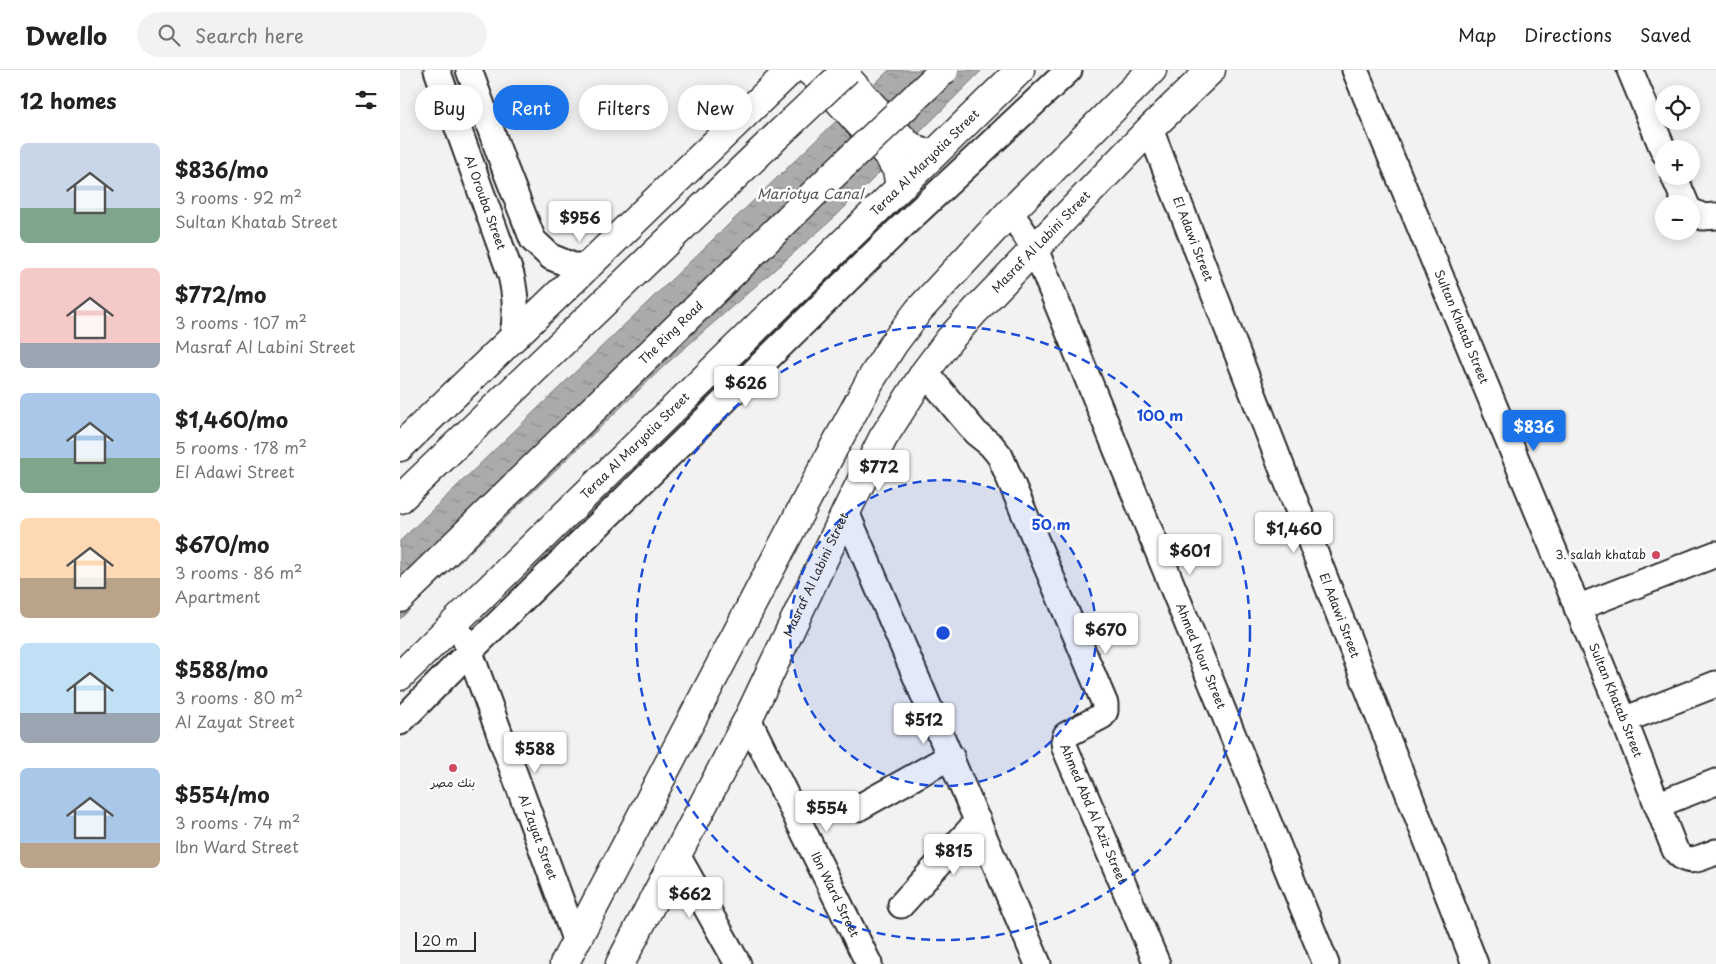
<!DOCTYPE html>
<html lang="en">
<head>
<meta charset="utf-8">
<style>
	:root { --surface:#fff; --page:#f2f2f2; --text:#222; --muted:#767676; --line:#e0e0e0; --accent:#1a73e8 }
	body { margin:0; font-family:"Playpen Sans","Playpen Sans Arabic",sans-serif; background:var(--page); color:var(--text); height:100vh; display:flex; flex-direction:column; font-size:19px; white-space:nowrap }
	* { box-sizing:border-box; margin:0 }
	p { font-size:16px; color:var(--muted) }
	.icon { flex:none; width:28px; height:28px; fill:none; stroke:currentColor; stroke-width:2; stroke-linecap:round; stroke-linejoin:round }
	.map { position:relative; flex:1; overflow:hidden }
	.side { display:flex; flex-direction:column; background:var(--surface); width:400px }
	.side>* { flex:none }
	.guide { position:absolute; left:15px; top:15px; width:475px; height:45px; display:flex; gap:10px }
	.tools { position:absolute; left:1255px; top:15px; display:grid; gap:10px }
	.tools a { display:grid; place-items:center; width:45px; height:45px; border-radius:50%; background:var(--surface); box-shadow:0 2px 12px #0003; font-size:25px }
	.scale { position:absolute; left:15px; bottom:12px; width:61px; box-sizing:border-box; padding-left:5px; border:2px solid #2b2b2b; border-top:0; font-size:14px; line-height:18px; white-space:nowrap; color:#2b2b2b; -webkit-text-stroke:4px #fff; paint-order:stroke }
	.price { position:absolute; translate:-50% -42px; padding:0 11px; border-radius:5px; background:#fff; color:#222; font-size:16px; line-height:32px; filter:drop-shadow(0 1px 2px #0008) }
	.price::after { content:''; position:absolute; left:50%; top:30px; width:15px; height:11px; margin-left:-8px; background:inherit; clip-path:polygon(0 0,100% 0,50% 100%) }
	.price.on { background:var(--accent); color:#fff }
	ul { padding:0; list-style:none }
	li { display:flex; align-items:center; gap:15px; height:125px; padding:0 20px }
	li span { display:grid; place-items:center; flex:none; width:140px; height:100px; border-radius:8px; color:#555 }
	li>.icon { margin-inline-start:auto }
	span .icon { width:60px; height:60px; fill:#fffc; stroke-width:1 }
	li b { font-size:21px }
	h2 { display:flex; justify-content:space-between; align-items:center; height:60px; padding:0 20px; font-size:21px }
	.chip { padding:0 18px; border-radius:22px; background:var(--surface); box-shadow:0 2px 12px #0003; font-size:18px; line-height:45px }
	.chip.on { background:var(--accent); color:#fff }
	header { display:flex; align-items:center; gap:30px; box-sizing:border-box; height:70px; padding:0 25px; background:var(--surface); border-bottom:1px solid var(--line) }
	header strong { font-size:24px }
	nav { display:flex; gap:28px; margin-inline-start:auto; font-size:18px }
	.search { width:350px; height:45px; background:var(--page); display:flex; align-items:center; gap:12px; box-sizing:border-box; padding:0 18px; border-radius:28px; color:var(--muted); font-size:19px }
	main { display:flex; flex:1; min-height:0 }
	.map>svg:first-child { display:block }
	.water { fill:url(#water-ripples); stroke:#787878 }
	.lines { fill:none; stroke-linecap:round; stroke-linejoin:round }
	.minor-casing { stroke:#2b2b2b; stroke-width:29 }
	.major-casing { stroke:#2b2b2b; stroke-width:31 }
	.highway-casing { stroke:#2b2b2b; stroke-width:31 }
	.minor { stroke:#fff; stroke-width:25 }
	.major { stroke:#fff; stroke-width:28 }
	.highway { stroke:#fff; stroke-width:28 }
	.highway-bridge-casing { stroke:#2b2b2b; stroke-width:31; stroke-linecap:butt }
	.highway-bridge { stroke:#fff; stroke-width:28 }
	.ring { fill:none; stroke:#1d4ed8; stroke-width:2.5; stroke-dasharray:9 6 }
	.poi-dot { fill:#d1495b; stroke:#fff; stroke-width:2 }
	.labels { text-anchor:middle; stroke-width:5; stroke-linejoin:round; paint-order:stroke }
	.street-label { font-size:12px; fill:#2b2b2b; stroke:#fff }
	.poi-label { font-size:12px; fill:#2b2b2b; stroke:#fff; text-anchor:end }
	.water-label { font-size:14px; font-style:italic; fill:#585858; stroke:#fff }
	.centre { fill:#1d4ed8; stroke:#fff; stroke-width:2.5 }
	.ring-label { font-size:15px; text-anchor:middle; font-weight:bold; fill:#1d4ed8; stroke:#fff; stroke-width:5; stroke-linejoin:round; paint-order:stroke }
</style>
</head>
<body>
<header>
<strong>Dwello</strong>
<div class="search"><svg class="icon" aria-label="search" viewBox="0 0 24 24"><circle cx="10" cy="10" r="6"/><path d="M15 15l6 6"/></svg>Search here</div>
<nav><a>Map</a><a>Directions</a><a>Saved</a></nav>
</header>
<main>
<section class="side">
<h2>12 homes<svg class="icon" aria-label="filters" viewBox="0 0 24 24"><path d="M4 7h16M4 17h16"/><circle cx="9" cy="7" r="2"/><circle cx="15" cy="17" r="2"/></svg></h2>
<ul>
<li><span style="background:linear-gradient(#c9d6e8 65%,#7fa58c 0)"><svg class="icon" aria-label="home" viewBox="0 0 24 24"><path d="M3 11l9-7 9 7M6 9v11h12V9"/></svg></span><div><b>$836/mo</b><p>3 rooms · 92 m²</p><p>Sultan Khatab Street</p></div></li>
<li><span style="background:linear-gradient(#f6c9c9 75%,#9aa5b1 0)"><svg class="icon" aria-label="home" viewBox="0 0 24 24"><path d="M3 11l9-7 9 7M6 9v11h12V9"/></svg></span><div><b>$772/mo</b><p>3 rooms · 107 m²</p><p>Masraf Al Labini Street</p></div></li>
<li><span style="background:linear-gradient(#a9c7e8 65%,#7fa58c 0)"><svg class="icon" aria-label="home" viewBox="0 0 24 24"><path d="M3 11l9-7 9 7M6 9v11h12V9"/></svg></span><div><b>$1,460/mo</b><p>5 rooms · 178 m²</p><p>El Adawi Street</p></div></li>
<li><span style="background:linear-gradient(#ffd9b3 60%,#b9a48a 0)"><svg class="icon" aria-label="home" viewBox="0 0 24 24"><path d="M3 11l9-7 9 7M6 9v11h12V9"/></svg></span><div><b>$670/mo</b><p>3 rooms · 86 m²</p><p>Apartment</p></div></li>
<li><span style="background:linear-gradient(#bfe0f5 70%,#9aa5b1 0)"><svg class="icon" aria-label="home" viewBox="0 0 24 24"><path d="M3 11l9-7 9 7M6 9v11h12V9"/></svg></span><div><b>$588/mo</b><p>3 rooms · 80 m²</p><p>Al Zayat Street</p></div></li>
<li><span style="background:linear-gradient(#a9c7e8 75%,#b9a48a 0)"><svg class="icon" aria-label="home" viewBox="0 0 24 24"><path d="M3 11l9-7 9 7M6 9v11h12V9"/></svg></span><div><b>$554/mo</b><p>3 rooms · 74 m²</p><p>Ibn Ward Street</p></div></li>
</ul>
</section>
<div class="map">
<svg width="1316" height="894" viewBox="0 0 1316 894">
	<defs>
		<pattern id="water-ripples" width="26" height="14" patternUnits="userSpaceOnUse" patternTransform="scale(1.25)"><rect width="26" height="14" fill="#ababab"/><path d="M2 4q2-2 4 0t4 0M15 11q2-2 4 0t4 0" fill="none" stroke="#8b8b8b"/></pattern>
	</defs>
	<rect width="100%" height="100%" fill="#f2f2f2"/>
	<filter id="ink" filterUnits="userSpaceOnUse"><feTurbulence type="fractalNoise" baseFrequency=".02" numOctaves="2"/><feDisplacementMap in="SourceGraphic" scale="10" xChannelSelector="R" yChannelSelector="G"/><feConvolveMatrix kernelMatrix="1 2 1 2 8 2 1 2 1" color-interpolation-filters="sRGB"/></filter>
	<g filter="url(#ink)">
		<!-- water -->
		<path class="water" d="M489,0H582L436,146L264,296L0,549V471Z"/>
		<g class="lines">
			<defs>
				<g id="minor">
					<path id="s1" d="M37,0L111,205C116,226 117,247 112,268"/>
					<path d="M69,0L104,96L133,170L151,187L173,196H186"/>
					<path id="s2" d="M955,0L1224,650L1275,780C1288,797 1299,788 1316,782"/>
					<path d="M1230,0L1264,82"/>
					<path id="s3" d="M750,59L1075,894"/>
					<path d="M1274,106L1286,134"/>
					<path d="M1291,141L1303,147L1316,146"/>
					<path id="s4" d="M610,142L635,179L926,894"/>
					<path id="s5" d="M525,302L576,363L591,375L600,386L705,634V641L702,646L666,665L664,672L665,678L757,894"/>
					<path d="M446,442L638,894"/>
					<path d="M1177,538L1316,484"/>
					<path id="s6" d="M65,569L176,872"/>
					<path id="s7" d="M348,649L469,894"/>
					<path d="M1224,650L1316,614"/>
					<path d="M0,652L69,582L494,164L669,0"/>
					<path d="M1257,735L1316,712"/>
					<path d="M458,738L551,686"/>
					<path d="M277,785L338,894"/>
					<path d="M501,835L578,751"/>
				</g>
				<g id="major">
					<path d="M408,0L419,9L488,85L497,100L500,117"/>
					<path d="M440,0L506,73L518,81L532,85"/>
					<path d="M0,377L391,0"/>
					<path id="s8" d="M0,606L620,0"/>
					<path d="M164,894L430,385L470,311L494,273L519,240L610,142L752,0"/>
					<path id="s9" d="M220,894L348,649L446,442L483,368L525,302L549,270L575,241L750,59L811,0"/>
				</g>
				<g id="highway">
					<path d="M0,429L381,62"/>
					<path id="s10" d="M0,528L433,105"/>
				</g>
			</defs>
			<!-- minor casing -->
			<use href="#minor" class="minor-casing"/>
			<!-- major casing -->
			<use href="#major" class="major-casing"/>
			<!-- highway casing -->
			<use href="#highway" class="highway-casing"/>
			<!-- minor -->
			<use href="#minor" class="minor"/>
			<!-- major -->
			<use href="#major" class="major"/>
			<!-- highway -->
			<use href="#highway" class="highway"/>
			<defs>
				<path id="highway-bridge" d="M381,62L447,0
					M433,105L544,0"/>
			</defs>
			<!-- highway-bridge casing -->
			<use href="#highway-bridge" class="highway-bridge-casing"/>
			<!-- highway-bridge -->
			<use href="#highway-bridge" class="highway-bridge"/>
		</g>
	</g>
	<!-- distance rings -->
	<circle cx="543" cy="563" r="153" fill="#1d4ed8" fill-opacity=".12"/>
	<g class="ring">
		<circle cx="543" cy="563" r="153"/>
		<circle cx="543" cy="563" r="307"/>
	</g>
	<!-- markers -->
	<g class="poi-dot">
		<circle cx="1256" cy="485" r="5"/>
		<circle cx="53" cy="698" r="5"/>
	</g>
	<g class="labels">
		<!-- street labels -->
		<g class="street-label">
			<text dy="4" stroke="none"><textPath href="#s8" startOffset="734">Teraa Al Maryotia Street</textPath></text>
			<text dy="4" stroke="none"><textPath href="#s1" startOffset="141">Al Orouba Street</textPath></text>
			<text dy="4" stroke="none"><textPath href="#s3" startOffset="118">El Adawi Street</textPath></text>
			<text dy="4" stroke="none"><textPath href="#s9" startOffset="841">Masraf Al Labini Street</textPath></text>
			<text dy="4" stroke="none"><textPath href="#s2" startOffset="278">Sultan Khatab Street</textPath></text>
			<text dy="4" stroke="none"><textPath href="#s10" startOffset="379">The Ring Road</textPath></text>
			<text dy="4" stroke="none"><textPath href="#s8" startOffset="329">Teraa Al Maryotia Street</textPath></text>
			<text dy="4" stroke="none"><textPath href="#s9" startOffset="436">Masraf Al Labini Street</textPath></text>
			<text dy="4" stroke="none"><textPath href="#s3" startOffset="522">El Adawi Street</textPath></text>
			<text dy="4" stroke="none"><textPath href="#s4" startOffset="484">Ahmed Nour Street</textPath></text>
			<text dy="4" stroke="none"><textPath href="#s2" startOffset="682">Sultan Khatab Street</textPath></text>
			<text dy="4" stroke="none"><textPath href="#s5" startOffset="521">Ahmed Abd Al Aziz Street</textPath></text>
			<text dy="4" stroke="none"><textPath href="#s6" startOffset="211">Al Zayat Street</textPath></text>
			<text dy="4" stroke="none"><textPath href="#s7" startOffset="196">Ibn Ward Street</textPath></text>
		</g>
		<!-- poi labels -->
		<g class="poi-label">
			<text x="1246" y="489">3. salah khatab</text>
			<text x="53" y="717" text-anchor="middle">بنك مصر</text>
		</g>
		<!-- water labels -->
		<g class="water-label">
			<text x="410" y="129">Mariotya Canal</text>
		</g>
	</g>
	<circle cx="543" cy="563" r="8" class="centre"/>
	<g class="ring-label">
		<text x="760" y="351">100 m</text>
		<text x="651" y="460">50 m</text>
	</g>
</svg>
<div class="tools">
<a><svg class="icon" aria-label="locate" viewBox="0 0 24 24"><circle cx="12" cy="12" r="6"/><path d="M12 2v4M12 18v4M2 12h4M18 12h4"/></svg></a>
<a>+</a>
<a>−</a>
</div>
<div class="scale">20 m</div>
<b class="price" style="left:180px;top:173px">$956</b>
<b class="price" style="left:346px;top:338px">$626</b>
<b class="price on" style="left:1134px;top:382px">$836</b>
<b class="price" style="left:479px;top:422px">$772</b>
<b class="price" style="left:894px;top:484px">$1,460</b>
<b class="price" style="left:790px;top:506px">$601</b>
<b class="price" style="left:706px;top:585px">$670</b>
<b class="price" style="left:524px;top:675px">$512</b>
<b class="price" style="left:135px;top:704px">$588</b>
<b class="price" style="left:427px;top:763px">$554</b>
<b class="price" style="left:554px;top:806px">$815</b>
<b class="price" style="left:290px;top:849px">$662</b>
<div class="guide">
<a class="chip">Buy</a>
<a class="chip on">Rent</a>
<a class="chip">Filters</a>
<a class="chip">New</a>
</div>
</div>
</main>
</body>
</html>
